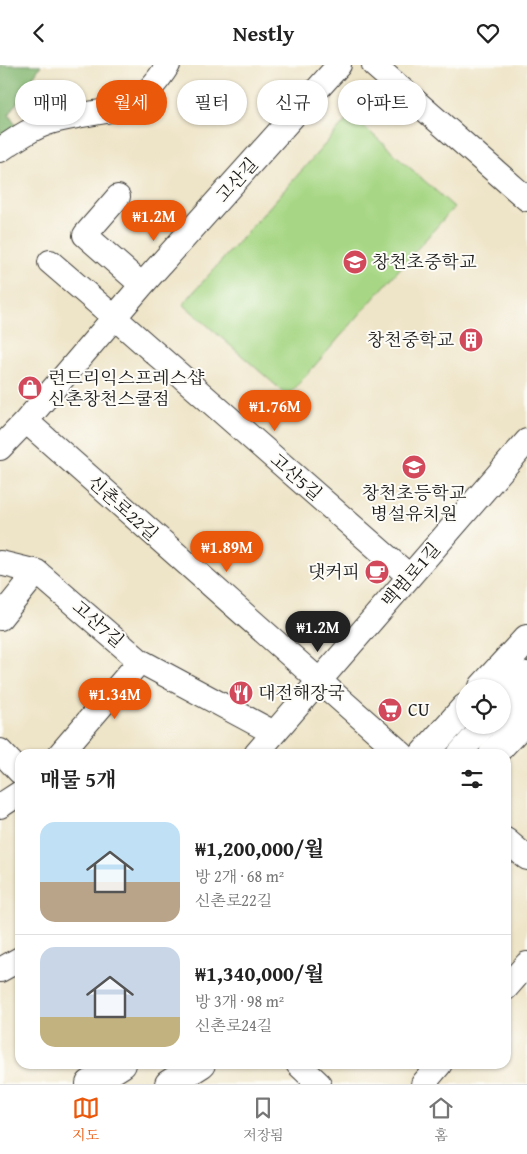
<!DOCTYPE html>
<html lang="ko">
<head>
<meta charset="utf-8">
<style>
	:root { --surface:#fff; --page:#f2f2f2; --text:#222; --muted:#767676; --line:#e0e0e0; --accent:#ea580c }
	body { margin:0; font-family:"Gentium Book Plus","Noto Serif KR",serif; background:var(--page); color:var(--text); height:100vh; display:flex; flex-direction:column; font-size:19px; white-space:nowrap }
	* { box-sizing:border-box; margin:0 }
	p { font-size:16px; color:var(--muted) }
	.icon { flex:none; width:28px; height:28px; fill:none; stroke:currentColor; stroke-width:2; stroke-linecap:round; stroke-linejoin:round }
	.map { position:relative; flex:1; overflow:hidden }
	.details { position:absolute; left:15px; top:684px; width:496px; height:320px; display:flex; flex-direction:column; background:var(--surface); border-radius:15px; box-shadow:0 1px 4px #0004 }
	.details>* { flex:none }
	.top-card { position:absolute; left:15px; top:15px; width:498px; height:45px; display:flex; gap:10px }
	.controls { position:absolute; left:456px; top:614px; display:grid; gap:10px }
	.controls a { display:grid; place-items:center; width:55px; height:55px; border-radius:50%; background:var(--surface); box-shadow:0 1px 4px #0004; font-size:25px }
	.price { position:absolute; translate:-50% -42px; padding:0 11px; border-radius:18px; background:var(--accent); color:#fff; font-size:16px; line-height:32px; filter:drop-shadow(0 1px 2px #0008) }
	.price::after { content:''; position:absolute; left:50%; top:30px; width:15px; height:11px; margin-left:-8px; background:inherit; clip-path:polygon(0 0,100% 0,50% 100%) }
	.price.active { background:#222; color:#fff }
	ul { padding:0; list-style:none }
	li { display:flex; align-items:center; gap:15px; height:125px; padding:0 25px }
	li+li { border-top:1px solid var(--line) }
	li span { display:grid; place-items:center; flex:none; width:140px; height:100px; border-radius:15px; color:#555 }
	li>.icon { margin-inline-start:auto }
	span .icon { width:60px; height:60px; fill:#fffc; stroke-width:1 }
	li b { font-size:21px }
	h2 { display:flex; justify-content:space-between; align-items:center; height:60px; padding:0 25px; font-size:21px }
	.pill { padding:0 18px; border-radius:22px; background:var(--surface); box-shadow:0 1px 4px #0004; font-size:18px; line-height:45px }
	.pill.active { background:var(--accent); color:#fff }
	header { display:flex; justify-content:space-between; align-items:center; height:65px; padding:0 25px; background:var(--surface); font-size:22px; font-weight:600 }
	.tab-bar { display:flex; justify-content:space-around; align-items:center; height:70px; border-top:1px solid var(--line); background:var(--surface); font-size:14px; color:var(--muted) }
	.tab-bar a { display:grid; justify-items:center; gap:2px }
	.tab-bar .active { color:var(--accent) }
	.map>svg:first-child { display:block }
	.green { fill:#a7d785; stroke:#627a50 }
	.forest { fill:#85b872; stroke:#506a47 }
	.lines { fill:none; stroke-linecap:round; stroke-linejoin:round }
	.minor-casing { stroke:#3c3a36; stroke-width:26 }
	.major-casing { stroke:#3c3a36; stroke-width:30 }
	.minor { stroke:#fff; stroke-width:24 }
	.major { stroke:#fff; stroke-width:28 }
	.labels { text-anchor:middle; stroke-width:4; stroke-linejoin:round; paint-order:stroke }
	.street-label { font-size:18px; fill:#1c1c1c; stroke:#fdfcf7 }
	.poi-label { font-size:18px; fill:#1c1c1c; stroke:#fdfcf7; text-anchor:start }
</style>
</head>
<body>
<header><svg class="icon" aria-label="back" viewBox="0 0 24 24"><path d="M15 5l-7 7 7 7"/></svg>Nestly<svg class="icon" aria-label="heart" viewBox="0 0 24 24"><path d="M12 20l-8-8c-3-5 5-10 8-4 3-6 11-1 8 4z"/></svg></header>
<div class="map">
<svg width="527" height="1019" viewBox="0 0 527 1019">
	<rect width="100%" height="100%" fill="#fdfcf7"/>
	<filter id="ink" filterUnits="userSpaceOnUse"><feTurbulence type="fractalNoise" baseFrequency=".02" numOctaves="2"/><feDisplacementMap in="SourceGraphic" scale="10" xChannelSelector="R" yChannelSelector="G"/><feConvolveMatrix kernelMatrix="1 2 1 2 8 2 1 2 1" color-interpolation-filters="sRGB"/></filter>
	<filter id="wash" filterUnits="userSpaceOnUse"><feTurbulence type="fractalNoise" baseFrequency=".0096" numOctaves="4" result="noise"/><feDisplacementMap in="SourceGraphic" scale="20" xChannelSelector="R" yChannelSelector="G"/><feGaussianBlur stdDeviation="1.12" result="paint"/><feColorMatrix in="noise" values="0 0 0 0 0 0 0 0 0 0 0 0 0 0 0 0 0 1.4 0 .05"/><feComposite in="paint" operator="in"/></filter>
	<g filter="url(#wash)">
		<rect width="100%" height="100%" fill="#eee4c7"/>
		<!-- green -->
		<path class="green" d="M351,50L454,142L288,331L183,239Z"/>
		<!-- forest -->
		<path class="forest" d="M0,0H41L9,50L19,65L0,76Z"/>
	</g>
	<g filter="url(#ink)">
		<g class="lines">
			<defs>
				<path id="minor" d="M374,0L527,134
					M0,85C16,74 35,61 54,56C108,41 134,55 168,0
					M118,132L85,170L142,220
					M50,197L115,253L409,511
					M26,356L402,689
					M0,383L26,356L142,220L339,0
					M0,498L37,507L140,596L274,668
					M0,553L37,507
					M502,641L527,609
					M504,668L527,632
					M0,686L20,707
					M60,689L140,596
					M256,689L527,376
					M459,689L485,660
					M0,741L20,728
					M506,775L527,793
					M0,905L20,894
					M506,923L527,899
					M298,999L319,1019
					M423,1019L440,999"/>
				<path id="major" d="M483,622L527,574
					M424,689L465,643
					M493,689L527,653
					M90,1019L122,999
					M169,1019L201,999"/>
			</defs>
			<!-- minor casing -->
			<use href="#minor" class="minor-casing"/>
			<!-- major casing -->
			<use href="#major" class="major-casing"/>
			<!-- minor -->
			<use href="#minor" class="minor"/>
			<!-- major -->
			<use href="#major" class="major"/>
		</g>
	</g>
	<!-- icons -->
	<defs>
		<symbol id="school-disc" viewBox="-11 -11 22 22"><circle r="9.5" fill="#d1495b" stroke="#fdfcf7"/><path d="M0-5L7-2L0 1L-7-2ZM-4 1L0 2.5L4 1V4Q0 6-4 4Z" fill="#fff"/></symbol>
		<symbol id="building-disc" viewBox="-11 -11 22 22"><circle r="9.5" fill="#d1495b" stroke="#fdfcf7"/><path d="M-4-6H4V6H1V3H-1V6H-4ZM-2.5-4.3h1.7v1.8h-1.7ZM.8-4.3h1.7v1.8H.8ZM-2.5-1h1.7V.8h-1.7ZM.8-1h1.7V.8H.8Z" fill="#fff"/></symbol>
		<symbol id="shop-disc" viewBox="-11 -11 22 22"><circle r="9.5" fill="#d1495b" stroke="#fdfcf7"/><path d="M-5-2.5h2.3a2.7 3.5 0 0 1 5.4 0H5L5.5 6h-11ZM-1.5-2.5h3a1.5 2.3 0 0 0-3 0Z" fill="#fff"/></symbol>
		<symbol id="cafe-disc" viewBox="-11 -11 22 22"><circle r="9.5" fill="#d1495b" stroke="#fdfcf7"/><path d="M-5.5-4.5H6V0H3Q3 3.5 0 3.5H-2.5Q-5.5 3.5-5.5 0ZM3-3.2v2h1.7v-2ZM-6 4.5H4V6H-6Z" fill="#fff"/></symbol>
		<symbol id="restaurant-disc" viewBox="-11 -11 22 22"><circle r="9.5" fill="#d1495b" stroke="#fdfcf7"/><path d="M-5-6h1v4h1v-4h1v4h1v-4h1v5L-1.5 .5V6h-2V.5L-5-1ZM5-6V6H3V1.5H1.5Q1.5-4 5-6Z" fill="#fff"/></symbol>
		<symbol id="supermarket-disc" viewBox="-11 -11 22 22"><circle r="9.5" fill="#d1495b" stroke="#fdfcf7"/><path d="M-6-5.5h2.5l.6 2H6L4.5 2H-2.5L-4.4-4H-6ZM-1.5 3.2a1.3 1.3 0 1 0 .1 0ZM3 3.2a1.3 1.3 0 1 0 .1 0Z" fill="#fff"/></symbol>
	</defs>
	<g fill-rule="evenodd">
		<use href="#school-disc" x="341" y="183" width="28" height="28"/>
		<use href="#building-disc" x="457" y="261" width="28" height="28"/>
		<use href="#shop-disc" x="16" y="309" width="28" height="28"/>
		<use href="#school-disc" x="400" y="388" width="28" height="28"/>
		<use href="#cafe-disc" x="363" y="493" width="28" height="28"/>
		<use href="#restaurant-disc" x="227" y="614" width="28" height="28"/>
		<use href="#supermarket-disc" x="376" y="631" width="28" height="28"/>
	</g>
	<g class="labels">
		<!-- street labels -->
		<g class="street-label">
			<text transform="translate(237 115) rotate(-48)" y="6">고산길</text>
			<text transform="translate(296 412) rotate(41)" y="6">고산5길</text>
			<text transform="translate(123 443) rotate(42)" y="6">신촌로22길</text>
			<text transform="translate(411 510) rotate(-49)" y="6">백범로1길</text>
			<text transform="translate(98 559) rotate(41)" y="6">고산7길</text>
		</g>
		<!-- poi labels -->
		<g class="poi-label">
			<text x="372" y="203">창천초중학교</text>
			<text x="454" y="281" text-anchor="end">창천중학교</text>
			<text x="48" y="319">런드리익스프레스샵<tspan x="48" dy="21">신촌창천스쿨점</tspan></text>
			<text x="414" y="434" text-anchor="middle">창천초등학교<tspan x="414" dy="21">병설유치원</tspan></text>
			<text x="360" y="513" text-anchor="end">댓커피</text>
			<text x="258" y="634">대전해장국</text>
			<text x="408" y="651">CU</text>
		</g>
	</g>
</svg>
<div class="controls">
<a><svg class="icon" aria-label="locate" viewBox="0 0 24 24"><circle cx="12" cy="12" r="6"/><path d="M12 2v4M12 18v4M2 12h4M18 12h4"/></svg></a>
</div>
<b class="price" style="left:154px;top:177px">₩1.2M</b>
<b class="price" style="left:275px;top:367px">₩1.76M</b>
<b class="price" style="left:227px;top:508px">₩1.89M</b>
<b class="price active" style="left:318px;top:588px">₩1.2M</b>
<b class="price" style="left:115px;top:655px">₩1.34M</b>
<div class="top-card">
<a class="pill">매매</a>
<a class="pill active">월세</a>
<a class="pill">필터</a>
<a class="pill">신규</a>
<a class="pill">아파트</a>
</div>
<section class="details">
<h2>매물 5개<svg class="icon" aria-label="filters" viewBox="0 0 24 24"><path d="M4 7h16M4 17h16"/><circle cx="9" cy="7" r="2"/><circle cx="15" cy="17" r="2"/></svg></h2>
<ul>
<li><span style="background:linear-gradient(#bfe0f5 60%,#b9a48a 0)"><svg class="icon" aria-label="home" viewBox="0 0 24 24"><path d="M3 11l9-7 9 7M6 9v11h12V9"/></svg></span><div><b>₩1,200,000/월</b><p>방 2개 · 68 m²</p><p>신촌로22길</p></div></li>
<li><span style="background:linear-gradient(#c9d6e8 70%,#c2b280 0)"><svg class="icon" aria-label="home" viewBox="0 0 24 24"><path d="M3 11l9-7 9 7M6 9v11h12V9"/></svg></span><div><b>₩1,340,000/월</b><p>방 3개 · 98 m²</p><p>신촌로24길</p></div></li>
</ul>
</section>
</div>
<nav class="tab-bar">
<a class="active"><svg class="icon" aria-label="map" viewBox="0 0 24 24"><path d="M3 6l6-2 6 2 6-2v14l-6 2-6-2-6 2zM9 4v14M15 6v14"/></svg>지도</a>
<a><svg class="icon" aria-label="saved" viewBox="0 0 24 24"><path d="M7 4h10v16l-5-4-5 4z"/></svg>저장됨</a>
<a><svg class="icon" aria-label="home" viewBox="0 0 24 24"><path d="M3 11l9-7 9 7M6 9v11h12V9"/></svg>홈</a>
</nav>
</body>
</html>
